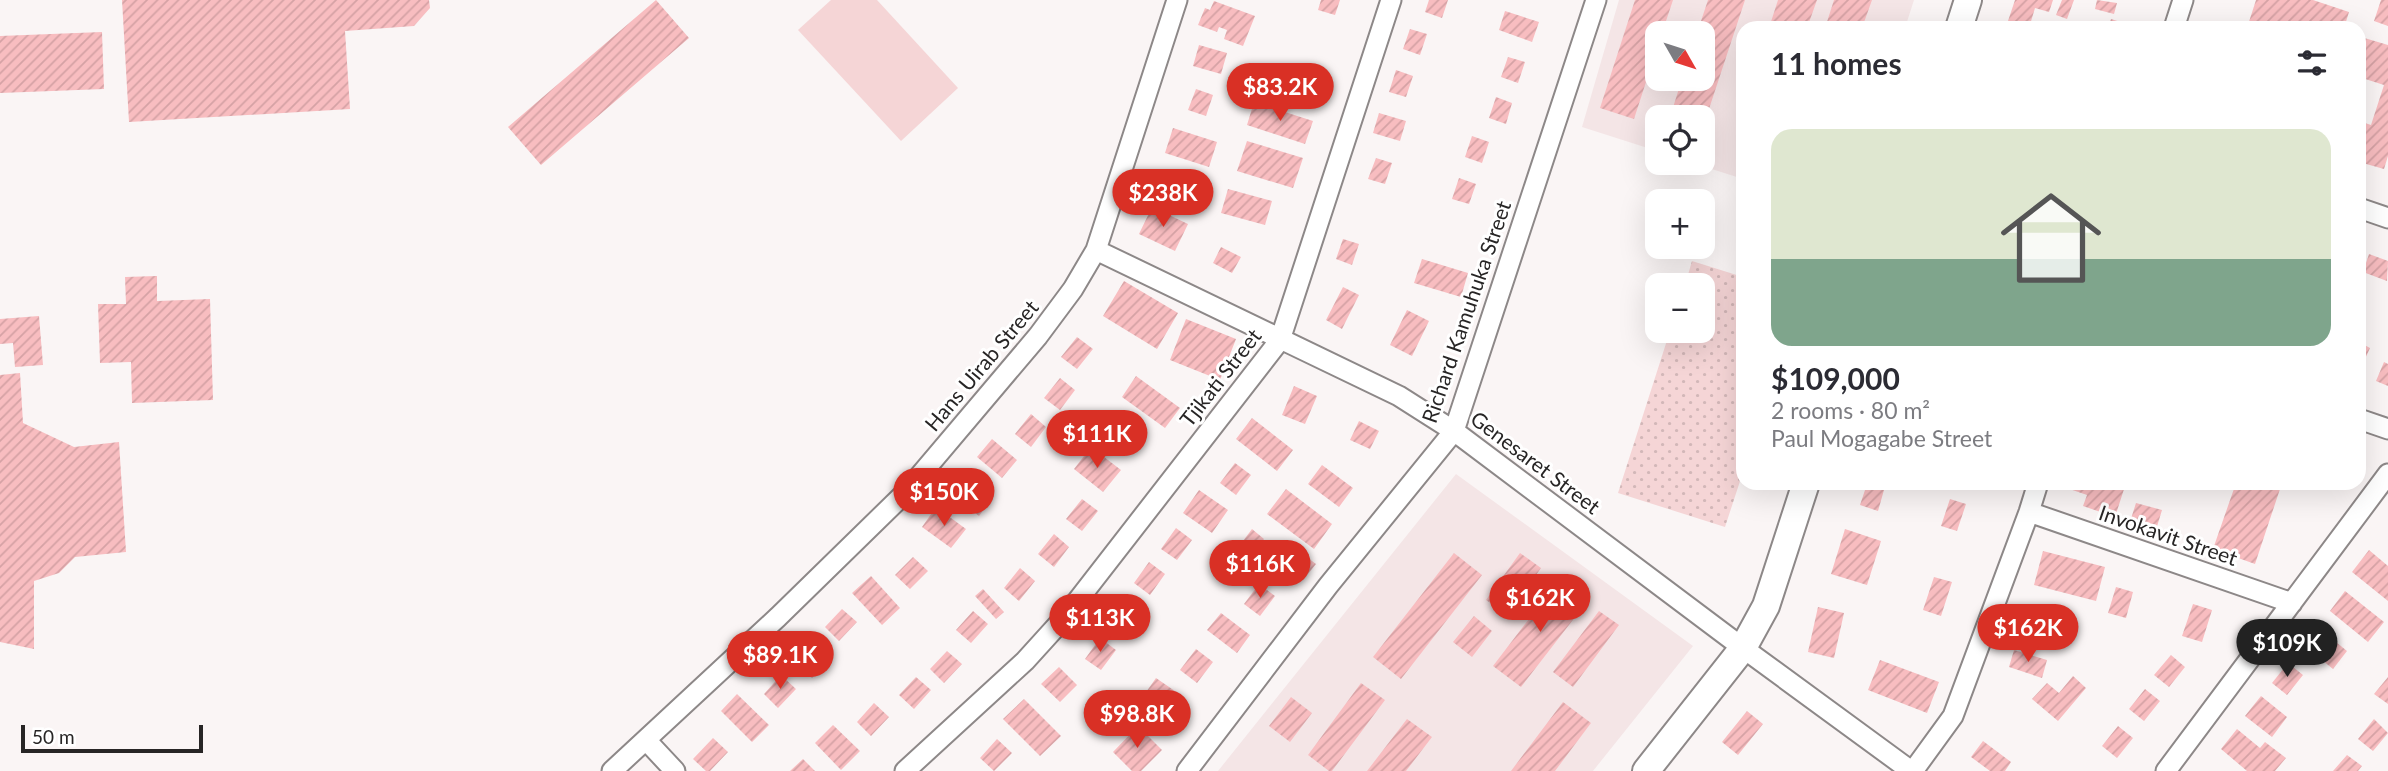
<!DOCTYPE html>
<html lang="en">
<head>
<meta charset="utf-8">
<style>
	:root { --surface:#fff; --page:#f2f2f3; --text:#2b2b33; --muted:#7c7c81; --line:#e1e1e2; --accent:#d93025 }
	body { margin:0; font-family:Lato,sans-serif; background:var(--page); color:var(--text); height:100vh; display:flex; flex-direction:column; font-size:26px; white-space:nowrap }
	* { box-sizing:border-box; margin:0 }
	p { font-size:23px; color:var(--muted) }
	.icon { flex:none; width:38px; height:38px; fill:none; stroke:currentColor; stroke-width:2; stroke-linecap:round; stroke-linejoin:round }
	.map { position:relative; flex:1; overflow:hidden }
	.panel { position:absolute; left:1736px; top:21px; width:630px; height:469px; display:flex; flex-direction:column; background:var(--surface); border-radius:21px; box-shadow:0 7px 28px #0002 }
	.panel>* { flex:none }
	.needle { width:46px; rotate:129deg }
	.fabs { position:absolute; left:1645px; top:21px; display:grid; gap:14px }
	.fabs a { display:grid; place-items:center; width:70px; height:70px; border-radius:14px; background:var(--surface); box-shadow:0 7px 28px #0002; font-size:35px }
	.scale { position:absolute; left:21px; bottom:18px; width:182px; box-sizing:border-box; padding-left:7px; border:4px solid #272525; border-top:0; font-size:19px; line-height:24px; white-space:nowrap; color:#272525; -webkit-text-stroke:5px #fff; paint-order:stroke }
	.price { position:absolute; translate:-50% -60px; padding:0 16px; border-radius:24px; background:var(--accent); color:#fff; font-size:23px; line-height:46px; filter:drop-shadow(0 2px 4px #0008) }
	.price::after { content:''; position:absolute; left:50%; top:42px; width:21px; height:16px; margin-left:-10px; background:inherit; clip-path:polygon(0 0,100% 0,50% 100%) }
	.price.on { background:#222; color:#fff }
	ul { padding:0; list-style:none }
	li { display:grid; align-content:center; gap:14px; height:371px; padding:0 35px }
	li+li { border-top:2px solid var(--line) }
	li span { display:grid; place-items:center; height:217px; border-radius:21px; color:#555 }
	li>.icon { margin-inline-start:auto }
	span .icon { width:126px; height:126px; fill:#fffc; stroke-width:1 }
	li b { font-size:30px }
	h2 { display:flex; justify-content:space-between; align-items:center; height:84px; padding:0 35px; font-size:30px }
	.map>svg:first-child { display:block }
	.built { fill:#f4e5e6; fill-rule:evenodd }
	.grass { fill:url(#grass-dots) }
	.pitch { fill:#f5d5d6 }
	.building { fill:url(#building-hatch) }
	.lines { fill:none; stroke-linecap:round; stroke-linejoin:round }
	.street-casing { stroke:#8d8888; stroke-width:23 }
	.secondary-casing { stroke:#8d8888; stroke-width:30 }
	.street { stroke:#fff; stroke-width:19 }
	.secondary { stroke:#fff; stroke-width:26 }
	.labels { text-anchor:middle; stroke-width:6; stroke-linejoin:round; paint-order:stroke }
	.street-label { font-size:21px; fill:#272525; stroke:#fff }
</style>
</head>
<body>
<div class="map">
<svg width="2388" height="771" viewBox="0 0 2388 771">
	<defs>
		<pattern id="grass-dots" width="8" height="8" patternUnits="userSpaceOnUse" patternTransform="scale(1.75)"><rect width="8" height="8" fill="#f5d5d6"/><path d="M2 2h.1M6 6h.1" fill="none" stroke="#d2b7b8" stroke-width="1.8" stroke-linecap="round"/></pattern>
		<pattern id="building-hatch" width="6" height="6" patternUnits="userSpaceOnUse" patternTransform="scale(1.75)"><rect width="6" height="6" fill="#f8bdc0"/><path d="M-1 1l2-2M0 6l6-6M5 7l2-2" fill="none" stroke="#d5a2a5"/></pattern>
	</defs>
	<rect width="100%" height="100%" fill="#faf5f5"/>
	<!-- built -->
	<path class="built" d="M1619,0H1914L1905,28H1743V179L1693,163H1703V117H1657V151L1582,127ZM1657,33H1703V79H1657Z
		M1456,474L1693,646L1593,771H1218Z"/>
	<!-- grass -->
	<path class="grass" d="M1692,261L1743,277V472L1725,527L1618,493L1670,331H1703V285H1685Z"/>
	<!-- pitch -->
	<path class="pitch" d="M831,0H877L958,88L901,141L798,30Z"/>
	<!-- building -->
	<path class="building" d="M122,0H429L430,8L414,26L345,31L350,109L129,122Z
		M656,0L689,38L541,165L508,127Z
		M1321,0H1340L1335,15L1318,10Z
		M1429,0H1448L1442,18L1425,12Z
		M1635,0H1673L1662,33H1657V48L1634,119L1600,108Z
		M1708,0H1745L1703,127V117H1670L1682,79H1703V33H1697Z
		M1778,0H1817L1807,28H1769Z
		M1834,0H1872L1862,28H1825Z
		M2015,0H2053L2049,12L2035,8L2029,28L2008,21Z
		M2062,0H2074L2067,19L2056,15Z
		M2097,0L2117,3L2114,14L2095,9Z
		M2256,0H2313L2349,12L2344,28H2247Z
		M2381,0H2388V26L2374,21Z
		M1214,1L1255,16L1243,46L1224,39L1227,30L1219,27L1217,32L1198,25L1205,8L1210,10Z
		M1505,11L1539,22L1532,42L1499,30Z
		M2111,19L2133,26V28H2108Z
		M1410,29L1427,34L1420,55L1403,49Z
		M102,32L104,89L0,93V36Z
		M2361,37L2388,45V156L2384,169L2359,162V121L2371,125L2384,85L2359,77V44Z
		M1199,45L1227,53L1221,74L1193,66Z
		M1508,57L1525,62L1518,83L1501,77Z
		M1273,63L1322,80L1315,102L1265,85Z
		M1396,70L1413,76L1406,97L1389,92Z
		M1196,89L1213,95L1206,116L1188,110Z
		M1496,97L1512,103L1506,124L1489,118Z
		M1254,102L1313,121L1305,144L1247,125Z
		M1379,113L1406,121L1400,141L1373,133Z
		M1173,128L1217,142L1209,167L1165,153Z
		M1472,136L1489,142L1482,163L1465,157Z
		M1247,141L1303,158L1293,188L1237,171Z
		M1376,158L1392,163L1385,184L1368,179Z
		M1160,171L1177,177L1170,198L1153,193Z
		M1459,178L1476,184L1469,204L1452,199Z
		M1228,189L1272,201L1265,225L1221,213Z
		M1152,207L1188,224L1175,251L1139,234Z
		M1343,239L1359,244L1352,265L1336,259Z
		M1221,247L1241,257L1232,273L1213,263Z
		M2369,254L2388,261L2387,281L2363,272Z
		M1422,259L1468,273L1461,297L1414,283Z
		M157,276V301L210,299L213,400L132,403L131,362L100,363L98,304H126L125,277Z
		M1124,281L1178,313L1157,349L1103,316Z
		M1343,287L1359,295L1342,329L1326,320Z
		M1407,310L1429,321L1412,356L1390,345Z
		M39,316L43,365L15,367L13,343L0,344V319Z
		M1186,319L1236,339L1220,380L1170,360Z
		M1077,337L1093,349L1077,369L1061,357Z
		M2359,342L2370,348L2359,372Z
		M2384,362L2388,364V386L2376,381Z
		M20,373L23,423L74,447L119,442L126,552L75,557L59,573L34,581V649L0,642V375Z
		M1136,376L1180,408L1165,428L1122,397Z
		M1060,378L1075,390L1060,410L1044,398Z
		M1294,386L1317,396L1305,424L1282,415Z
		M1031,414L1046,427L1031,447L1015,434Z
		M1252,418L1293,450L1277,471L1236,439Z
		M1359,421L1379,431L1370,449L1350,440Z
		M1127,423L1143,436L1127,456L1111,443Z
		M992,439L1017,460L1002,478L977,457Z
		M1091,447L1121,470L1103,492L1074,469Z
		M1235,463L1251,475L1236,495L1220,483Z
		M1322,465L1353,488L1339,507L1308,484Z
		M968,475L994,496L979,516L953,495Z
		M2052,483H2126L2115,517L2083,506L2087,495Z
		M2236,483H2282L2255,564L2213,549Z
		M1867,484L1884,490L1878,511L1860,505Z
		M1286,489L1332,524L1314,549L1267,514Z
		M1199,490L1228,510L1212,533L1183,513Z
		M1082,499L1098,511L1082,531L1066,519Z
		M1950,499L1966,504L1957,531L1941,526Z
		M2136,503L2162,510L2155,533L2129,525Z
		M936,507L966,529L951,548L922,527Z
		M1176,528L1192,540L1177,560L1161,549Z
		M1252,529L1264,539L1247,562L1234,553Z
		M1845,529L1881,541L1867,585L1831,574Z
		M1054,534L1069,547L1054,567L1038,554Z
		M1276,542L1300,560L1304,555L1316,564L1304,579L1297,573L1288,586L1260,564Z
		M2369,550L2388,566V601L2352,572Z
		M2043,551L2105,567L2096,601L2034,585Z
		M1454,553L1482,575L1401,679L1373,657Z
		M1520,553L1541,568L1507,615L1486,600Z
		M913,557L928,571L910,589L895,575Z
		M1149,562L1165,574L1150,595L1134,583Z
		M1020,568L1035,581L1019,601L1004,588Z
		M871,576L900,608L882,625L852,593Z
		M1934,577L1952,582L1941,616L1923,610Z
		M1558,581L1586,603L1521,687L1493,666Z
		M1259,584L1275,596L1260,616L1244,604Z
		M2116,587L2133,592L2126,618L2108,613Z
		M983,589L1004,612L996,619L975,596Z
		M2345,591L2384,622L2368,642L2330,611Z
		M1130,604L1146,616L1131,636L1115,624Z
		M2193,604L2212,610L2202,642L2182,636Z
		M2023,605L2049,612L2043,634L2017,627Z
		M1818,607L1844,613L1834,658L1808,652Z
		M842,609L857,622L839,641L825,627Z
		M973,611L988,624L971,643L956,630Z
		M1599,611L1619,625L1573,687L1553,672Z
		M1221,613L1250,635L1237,653L1207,630Z
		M1474,616L1492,631L1472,657L1453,642Z
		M2320,629L2347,651L2333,669L2306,647Z
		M1100,638L1116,650L1101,670L1085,659Z
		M815,646L829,660L812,678L797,665Z
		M1196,649L1213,662L1197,683L1180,670Z
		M2014,650L2047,660L2042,678L2009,667Z
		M947,651L962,664L944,683L930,669Z
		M2171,655L2185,667L2169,687L2154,675Z
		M1880,660L1939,682L1927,713L1868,690Z
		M2288,663L2303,675L2287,695L2272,683Z
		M1059,667L1077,685L1060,702L1041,684Z
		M781,675L796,689L778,708L764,694Z
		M2073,676L2086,688L2058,721L2032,699L2047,683L2059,693Z
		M916,677L931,690L914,709L899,695Z
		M2388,677V704L2374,694Z
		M1156,678L1185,698L1172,716L1144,695Z
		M1361,683L1385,700L1332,771H1329L1308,755Z
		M2145,689L2160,701L2144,721L2129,709Z
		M737,694L769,725L752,742L721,711Z
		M2261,696L2287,717L2272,737L2245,716Z
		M1291,697L1312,713L1290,742L1269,726Z
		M1024,699L1061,736L1040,756L1003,719Z
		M1563,702L1591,723L1555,771H1511Z
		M874,703L889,717L871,736L857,722Z
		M1747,711L1763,724L1738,755L1722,742Z
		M1407,719L1432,737L1406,771H1367Z
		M2374,719L2388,733L2373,751L2358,739Z
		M833,725L860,751L841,770L815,743Z
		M1138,726L1162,750L1141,771H1132L1113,752Z
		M2118,726L2133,738L2117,758L2102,746Z
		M2237,729L2260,748L2265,742L2286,758L2275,771H2247L2221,749Z
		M713,738L728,752L710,771H706L693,759Z
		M997,739L1012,753L994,771L980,758Z
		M1983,741L2011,762L2005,771H1990L1971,757Z
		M2347,755L2362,766L2358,771H2333Z
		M803,759L815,771H790Z"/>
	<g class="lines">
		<defs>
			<path id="street" d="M2174,28L2183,0
				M2359,208L2388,218
				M1096,250L1399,396L1454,431L1743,648L1911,771
				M2359,419L2388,429
				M2029,512L2292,603
				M646,740L675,771
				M612,771L778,617L906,492L1038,336L1073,289L1096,250L1177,0
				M905,771L1025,661L1064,618L1280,340L1391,0
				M1187,771L1328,586L1454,431L1596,0
				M1913,771L1953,716L2029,512L2038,483
				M2166,771L2388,474"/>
			<path id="secondary" d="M1959,28L1968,0
				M1646,771L1743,648L1766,606L1806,483"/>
		</defs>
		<!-- street casing -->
		<use href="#street" class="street-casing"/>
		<!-- secondary casing -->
		<use href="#secondary" class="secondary-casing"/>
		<!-- street -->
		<use href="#street" class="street"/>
		<!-- secondary -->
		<use href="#secondary" class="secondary"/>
	</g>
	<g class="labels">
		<!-- street labels -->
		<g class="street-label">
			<text transform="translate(1467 312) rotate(-71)" y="7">Richard Kamuhuka Street</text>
			<text transform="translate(982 366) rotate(-50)" y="7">Hans Uirab Street</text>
			<text transform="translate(1221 378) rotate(-52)" y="7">Tjikati Street</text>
			<text transform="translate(1535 463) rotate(37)" y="7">Genesaret Street</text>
			<text transform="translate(2168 536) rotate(19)" y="7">Invokavit Street</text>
		</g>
	</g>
</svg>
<div class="fabs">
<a><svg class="needle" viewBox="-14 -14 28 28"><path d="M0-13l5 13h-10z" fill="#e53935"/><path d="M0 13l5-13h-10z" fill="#7c7c81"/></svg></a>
<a><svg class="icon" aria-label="locate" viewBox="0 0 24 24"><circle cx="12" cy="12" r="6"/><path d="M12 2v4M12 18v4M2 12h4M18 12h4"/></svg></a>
<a>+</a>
<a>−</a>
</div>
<div class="scale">50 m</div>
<b class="price" style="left:1280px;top:123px">$83.2K</b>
<b class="price" style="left:1163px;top:229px">$238K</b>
<b class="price" style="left:1097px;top:470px">$111K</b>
<b class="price" style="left:944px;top:528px">$150K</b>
<b class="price" style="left:1260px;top:600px">$116K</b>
<b class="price" style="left:1540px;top:634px">$162K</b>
<b class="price" style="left:1100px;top:654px">$113K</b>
<b class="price" style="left:2028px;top:664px">$162K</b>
<b class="price on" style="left:2287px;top:679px">$109K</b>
<b class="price" style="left:780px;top:691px">$89.1K</b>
<b class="price" style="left:1137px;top:750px">$98.8K</b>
<section class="panel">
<h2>11 homes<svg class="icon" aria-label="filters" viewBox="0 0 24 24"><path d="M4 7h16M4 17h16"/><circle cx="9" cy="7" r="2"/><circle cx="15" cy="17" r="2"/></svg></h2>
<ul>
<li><span style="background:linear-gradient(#dfe7d0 60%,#7fa58c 0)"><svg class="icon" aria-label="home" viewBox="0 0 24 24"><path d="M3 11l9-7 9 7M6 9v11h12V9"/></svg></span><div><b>$109,000</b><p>2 rooms · 80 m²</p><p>Paul Mogagabe Street</p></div></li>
</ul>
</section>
</div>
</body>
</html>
